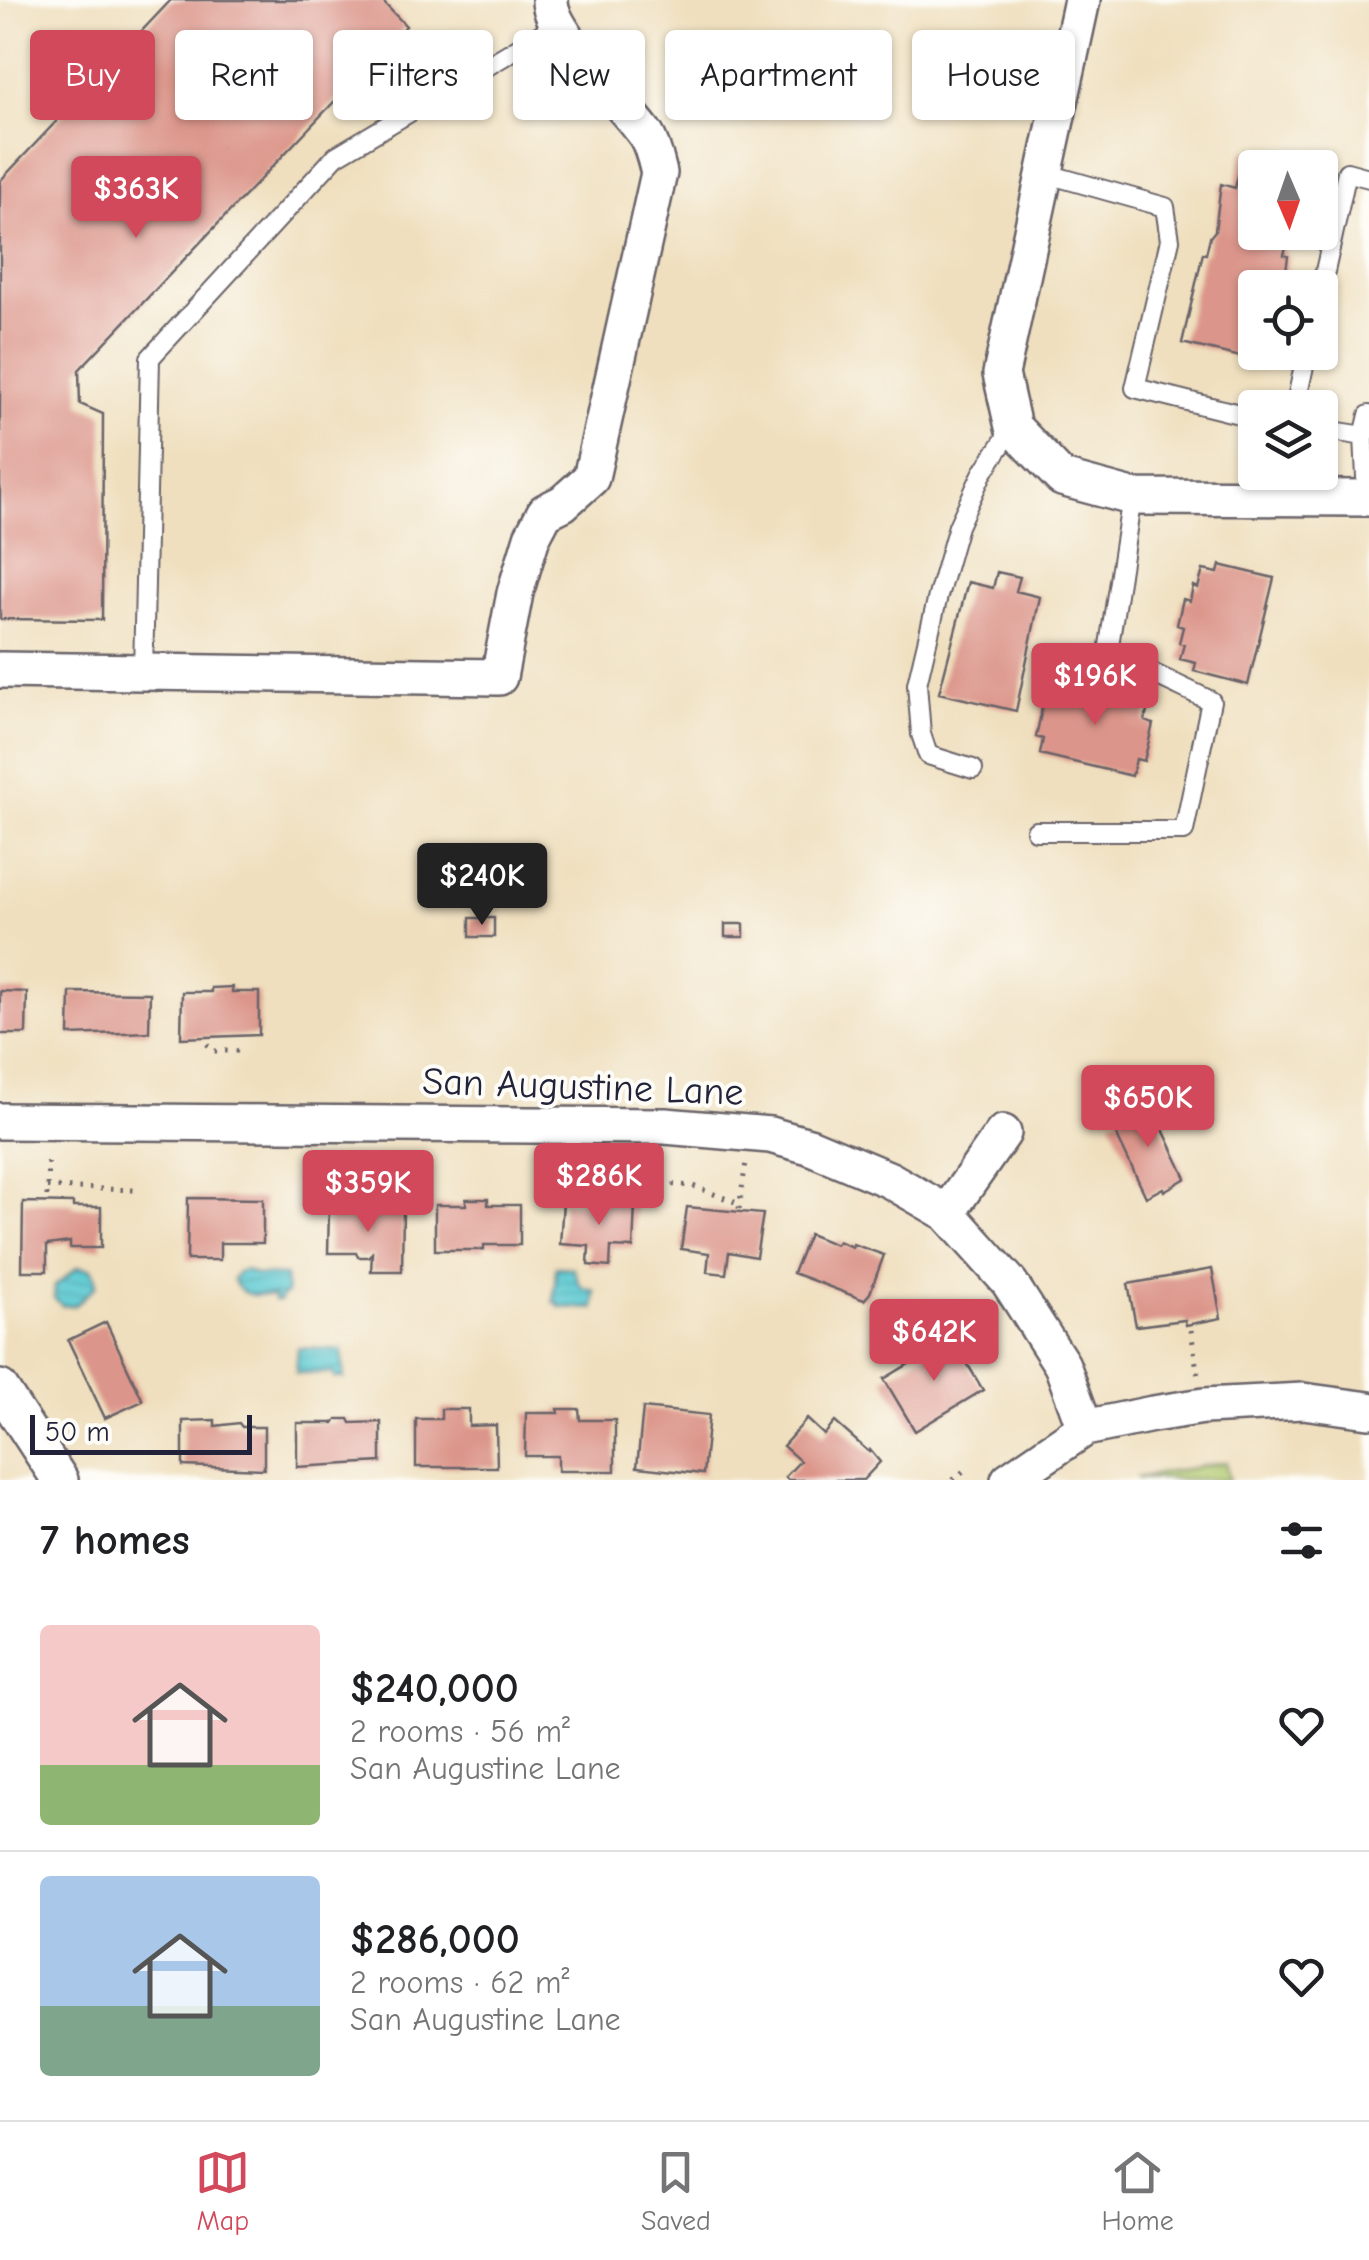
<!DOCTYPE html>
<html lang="en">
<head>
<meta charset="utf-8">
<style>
	:root { --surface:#fff; --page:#f2f2f2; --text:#202124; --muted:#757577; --line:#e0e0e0; --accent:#d1495b }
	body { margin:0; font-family:"Comic Neue",sans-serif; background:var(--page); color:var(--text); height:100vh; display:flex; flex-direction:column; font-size:38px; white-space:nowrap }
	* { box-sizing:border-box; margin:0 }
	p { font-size:32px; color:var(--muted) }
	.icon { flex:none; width:55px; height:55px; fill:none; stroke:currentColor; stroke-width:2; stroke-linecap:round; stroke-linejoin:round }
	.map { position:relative; height:1480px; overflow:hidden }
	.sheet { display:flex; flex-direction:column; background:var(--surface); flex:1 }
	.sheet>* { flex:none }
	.banner { position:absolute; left:30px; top:30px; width:1310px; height:90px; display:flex; gap:20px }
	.needle { width:65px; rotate:178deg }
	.fabs { position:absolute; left:1238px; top:150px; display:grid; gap:20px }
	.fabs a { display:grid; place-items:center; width:100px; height:100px; border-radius:10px; background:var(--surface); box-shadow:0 2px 8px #0004; font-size:50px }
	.scale { position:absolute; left:30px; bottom:25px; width:222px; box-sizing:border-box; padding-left:10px; border:5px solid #22223b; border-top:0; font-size:28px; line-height:35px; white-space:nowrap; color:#22223b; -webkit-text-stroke:8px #fdfcf7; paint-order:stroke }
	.price { position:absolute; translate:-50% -85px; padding:0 22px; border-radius:10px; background:var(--accent); color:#fff; font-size:32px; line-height:65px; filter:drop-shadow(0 2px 5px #0008) }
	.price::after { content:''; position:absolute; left:50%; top:60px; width:30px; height:22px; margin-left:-15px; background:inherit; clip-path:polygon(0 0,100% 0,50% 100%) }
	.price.active { background:#222; color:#fff }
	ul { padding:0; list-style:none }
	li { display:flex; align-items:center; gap:30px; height:250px; padding:0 40px }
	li+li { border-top:2px solid var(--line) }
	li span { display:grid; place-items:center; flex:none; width:280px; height:200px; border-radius:10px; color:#555 }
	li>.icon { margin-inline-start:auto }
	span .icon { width:120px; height:120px; fill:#fffc; stroke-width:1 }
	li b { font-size:42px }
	h2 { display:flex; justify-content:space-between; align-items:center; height:120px; padding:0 40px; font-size:42px }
	.tag { padding:0 35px; border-radius:10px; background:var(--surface); box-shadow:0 2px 8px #0004; font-size:35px; line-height:90px }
	.tag.active { background:var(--accent); color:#fff }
	.dock { display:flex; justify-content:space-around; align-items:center; height:140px; border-top:2px solid var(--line); background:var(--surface); font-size:28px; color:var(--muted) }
	.dock a { display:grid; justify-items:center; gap:5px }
	.dock .active { color:var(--accent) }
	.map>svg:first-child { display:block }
	.park { fill:url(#park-tufts); stroke:#6a7654; stroke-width:2.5 }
	.water { fill:url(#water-rules); stroke:#407686; stroke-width:2.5 }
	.building { fill:#dc958a }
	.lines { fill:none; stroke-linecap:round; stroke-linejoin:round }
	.lane-casing { stroke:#6a6469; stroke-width:22 }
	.street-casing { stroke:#6a6469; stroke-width:40 }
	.path { stroke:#6a6469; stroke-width:5; stroke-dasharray:2.5 8; stroke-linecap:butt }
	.lane { stroke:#fff; stroke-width:18 }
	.street { stroke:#fff; stroke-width:35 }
	.labels { text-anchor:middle; stroke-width:8; stroke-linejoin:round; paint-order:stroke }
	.street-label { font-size:38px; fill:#22223b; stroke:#fdfcf7 }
</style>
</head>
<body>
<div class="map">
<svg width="1369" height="1480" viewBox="0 0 1369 1480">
	<defs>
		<pattern id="park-tufts" width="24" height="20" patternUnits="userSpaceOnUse" patternTransform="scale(2.5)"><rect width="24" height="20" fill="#b1c96e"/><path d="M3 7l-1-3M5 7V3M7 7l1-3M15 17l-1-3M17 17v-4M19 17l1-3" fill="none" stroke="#98ac60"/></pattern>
		<pattern id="water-rules" width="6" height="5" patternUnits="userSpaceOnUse" patternTransform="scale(2.5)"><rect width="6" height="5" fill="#5dcad2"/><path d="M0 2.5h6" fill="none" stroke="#51adb5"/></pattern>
	</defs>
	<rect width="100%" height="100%" fill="#fdfcf7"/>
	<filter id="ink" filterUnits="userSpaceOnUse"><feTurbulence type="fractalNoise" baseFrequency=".01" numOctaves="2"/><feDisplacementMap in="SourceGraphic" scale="20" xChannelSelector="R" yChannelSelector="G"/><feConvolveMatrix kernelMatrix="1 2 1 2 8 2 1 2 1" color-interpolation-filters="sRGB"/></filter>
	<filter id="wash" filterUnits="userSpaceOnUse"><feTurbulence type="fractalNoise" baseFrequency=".0048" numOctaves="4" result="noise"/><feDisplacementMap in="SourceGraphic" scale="40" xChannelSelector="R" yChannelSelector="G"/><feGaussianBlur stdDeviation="2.25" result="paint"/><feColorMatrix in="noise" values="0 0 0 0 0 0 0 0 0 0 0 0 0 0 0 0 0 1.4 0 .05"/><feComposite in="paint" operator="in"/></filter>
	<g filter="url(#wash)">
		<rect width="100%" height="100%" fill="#efdfbe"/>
		<!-- park -->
		<path class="park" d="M1226,1462L1229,1480L1136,1478Z"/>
		<!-- water -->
		<path class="water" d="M78,1267L91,1269L96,1278V1286L75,1305L63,1306L54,1298L55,1286Z
			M556,1267L573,1268L581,1287L595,1291L594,1309L559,1307V1303L554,1302Z
			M245,1270L256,1275L285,1276L287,1294L281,1297V1301H274V1296C255,1296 240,1297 233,1279L238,1272Z
			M298,1348L342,1350L344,1378H334L333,1373H296Z"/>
		<g id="blocks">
			<!-- building -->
			<path class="building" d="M171,0H381L406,26L79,370L80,404L103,414L102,620L0,619V181Z
				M1244,151L1295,163L1294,168H1255V232H1288L1289,235L1284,255L1288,256L1284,288H1255V352H1269L1266,363L1182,343L1203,253L1206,254L1210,237L1215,231L1221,184L1235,188Z
				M1220,565L1274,578L1248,685L1194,671L1196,663L1180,659L1184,644L1179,643L1183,627L1177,625L1183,599L1190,601L1193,586L1198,588L1203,570L1218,573Z
				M997,572L1020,577L1016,591L1040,597L1016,711L939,693L968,582L993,588Z
				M1093,681L1117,687L1116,694L1148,706L1145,721L1153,724L1144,761L1136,759L1132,776L1040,754L1043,739L1036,737L1044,699L1053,701L1056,685L1073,689L1074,684L1091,688Z
				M470,918H494V937H470Z
				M725,924H744V937H725Z
				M232,987V992H259V1035L181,1038L182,992H211V988Z
				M0,991L27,992L26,1034H0Z
				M70,992L150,993L149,1032L69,1035Z
				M1150,1102L1186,1178L1164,1191L1163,1188L1146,1197L1110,1121Z
				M188,1198L263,1199V1243H220V1260H187Z
				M466,1199H488V1205H520V1245H484V1250H435V1205H466Z
				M604,1199L635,1204L633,1248L611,1247L610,1267L588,1265L589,1246L560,1244L563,1202L603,1205Z
				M23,1202L73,1203V1207H101V1248H70V1242L47,1245V1271H22Z
				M329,1207L403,1208L402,1271H371L372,1253L368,1257H358L356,1253H328Z
				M687,1207L763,1214L756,1257L729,1252L726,1274L707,1272L709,1253L681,1249Z
				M809,1234L836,1245L838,1241L852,1247L853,1244L884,1255L870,1293L864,1300L793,1273Z
				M1212,1269L1221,1318L1186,1325L1185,1320L1136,1326L1128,1284Z
				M106,1322L143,1401L105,1418L68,1340Z
				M952,1338L983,1390L915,1431L884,1379Z
				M643,1408L709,1415L703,1474L637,1467Z
				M441,1409H469V1426L496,1425L497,1467H416V1419H441Z
				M558,1409H579L580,1420H615V1471H558V1456H525L526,1413H559Z
				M337,1419H349L351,1423L381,1422V1462L297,1467V1423H334Z
				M807,1419L824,1435L835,1422L869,1452L870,1450L880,1462L863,1480H788L785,1477L800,1461L783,1446Z
				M215,1420V1426L239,1423L242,1427H264V1469L183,1466V1421Z"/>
		</g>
	</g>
	<g filter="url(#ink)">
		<use href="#blocks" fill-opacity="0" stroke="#6a6469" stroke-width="2.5"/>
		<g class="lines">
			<defs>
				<path id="lane" d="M1044,173L1165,207L1170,240L1135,388L1255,418
					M1320,294L1347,172L1369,178
					M1295,408L1307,352
					M1320,429L1364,436L1367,498
					M1364,436L1369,415
					M143,672L150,358L336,156L558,24
					M973,769L928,755L921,734L917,684L938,596L958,526L982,474L1013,427
					M1036,831H1184L1211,701L1108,652L1132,497"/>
				<path id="street" d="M1082,0L1001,374L1013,427L1062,478L1132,497L1369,498
					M0,670L499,677L515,593L532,537L545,512L563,503L591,478L659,173C656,161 653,146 646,135C625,104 549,33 550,0
					M0,1121L665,1126L770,1135L809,1146L890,1180L947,1213L1009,1282L1062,1365L1085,1428
					M947,1213L1003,1133
					M0,1388L60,1480
					M1009,1480L1085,1428L1153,1414L1204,1406L1303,1401L1369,1410"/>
			</defs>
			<!-- lane casing -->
			<use href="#lane" class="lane-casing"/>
			<!-- street casing -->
			<use href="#street" class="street-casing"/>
			<!-- path -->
			<path class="path" d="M207,1044L214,1051H244
				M578,1177L601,1181L610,1197
				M662,1184L693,1186L740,1204
				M47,1187L134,1190
				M47,1196L48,1154
				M739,1209L746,1162
				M1191,1330L1198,1377
				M953,1480L965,1470"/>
			<!-- lane -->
			<use href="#lane" class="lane"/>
			<!-- street -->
			<use href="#street" class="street"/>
		</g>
	</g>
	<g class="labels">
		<!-- street labels -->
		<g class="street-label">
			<text transform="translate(583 1086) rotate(2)" y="13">San Augustine Lane</text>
		</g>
	</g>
</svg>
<div class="fabs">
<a><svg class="needle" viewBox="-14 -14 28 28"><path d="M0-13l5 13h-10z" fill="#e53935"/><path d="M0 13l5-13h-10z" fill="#757577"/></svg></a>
<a><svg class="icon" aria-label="locate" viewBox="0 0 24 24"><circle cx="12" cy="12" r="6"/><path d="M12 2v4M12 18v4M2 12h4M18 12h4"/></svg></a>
<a><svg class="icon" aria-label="layers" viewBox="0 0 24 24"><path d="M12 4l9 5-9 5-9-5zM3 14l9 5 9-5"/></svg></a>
</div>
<div class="scale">50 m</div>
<b class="price" style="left:136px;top:241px">$363K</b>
<b class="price" style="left:1095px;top:728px">$196K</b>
<b class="price active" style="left:482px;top:928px">$240K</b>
<b class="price" style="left:1148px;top:1150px">$650K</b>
<b class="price" style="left:599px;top:1228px">$286K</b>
<b class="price" style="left:368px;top:1235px">$359K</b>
<b class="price" style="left:934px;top:1384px">$642K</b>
<div class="banner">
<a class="tag active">Buy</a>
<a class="tag">Rent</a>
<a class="tag">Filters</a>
<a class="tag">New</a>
<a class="tag">Apartment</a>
<a class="tag">House</a>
</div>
</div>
<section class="sheet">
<h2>7 homes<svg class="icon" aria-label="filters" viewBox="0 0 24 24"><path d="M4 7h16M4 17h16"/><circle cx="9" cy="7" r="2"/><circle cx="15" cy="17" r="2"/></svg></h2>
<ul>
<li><span style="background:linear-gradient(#f6c9c9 70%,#8fb573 0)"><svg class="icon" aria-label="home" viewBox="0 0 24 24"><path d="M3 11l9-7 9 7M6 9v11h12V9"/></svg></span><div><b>$240,000</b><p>2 rooms · 56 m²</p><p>San Augustine Lane</p></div><svg class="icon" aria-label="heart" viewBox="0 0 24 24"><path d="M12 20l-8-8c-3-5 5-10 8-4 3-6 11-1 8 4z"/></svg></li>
<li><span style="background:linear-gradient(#a9c7e8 65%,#7fa58c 0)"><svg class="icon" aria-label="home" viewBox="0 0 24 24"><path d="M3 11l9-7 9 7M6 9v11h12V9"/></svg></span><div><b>$286,000</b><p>2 rooms · 62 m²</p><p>San Augustine Lane</p></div><svg class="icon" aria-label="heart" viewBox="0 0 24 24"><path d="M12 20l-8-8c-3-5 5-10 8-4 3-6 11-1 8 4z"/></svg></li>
</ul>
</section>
<nav class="dock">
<a class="active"><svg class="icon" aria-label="map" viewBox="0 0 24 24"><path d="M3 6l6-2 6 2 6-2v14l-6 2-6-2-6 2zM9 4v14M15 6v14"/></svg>Map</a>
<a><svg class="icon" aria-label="saved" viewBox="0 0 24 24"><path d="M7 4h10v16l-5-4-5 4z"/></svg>Saved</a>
<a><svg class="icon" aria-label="home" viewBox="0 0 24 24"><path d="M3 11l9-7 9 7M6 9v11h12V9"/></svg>Home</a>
</nav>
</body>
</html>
